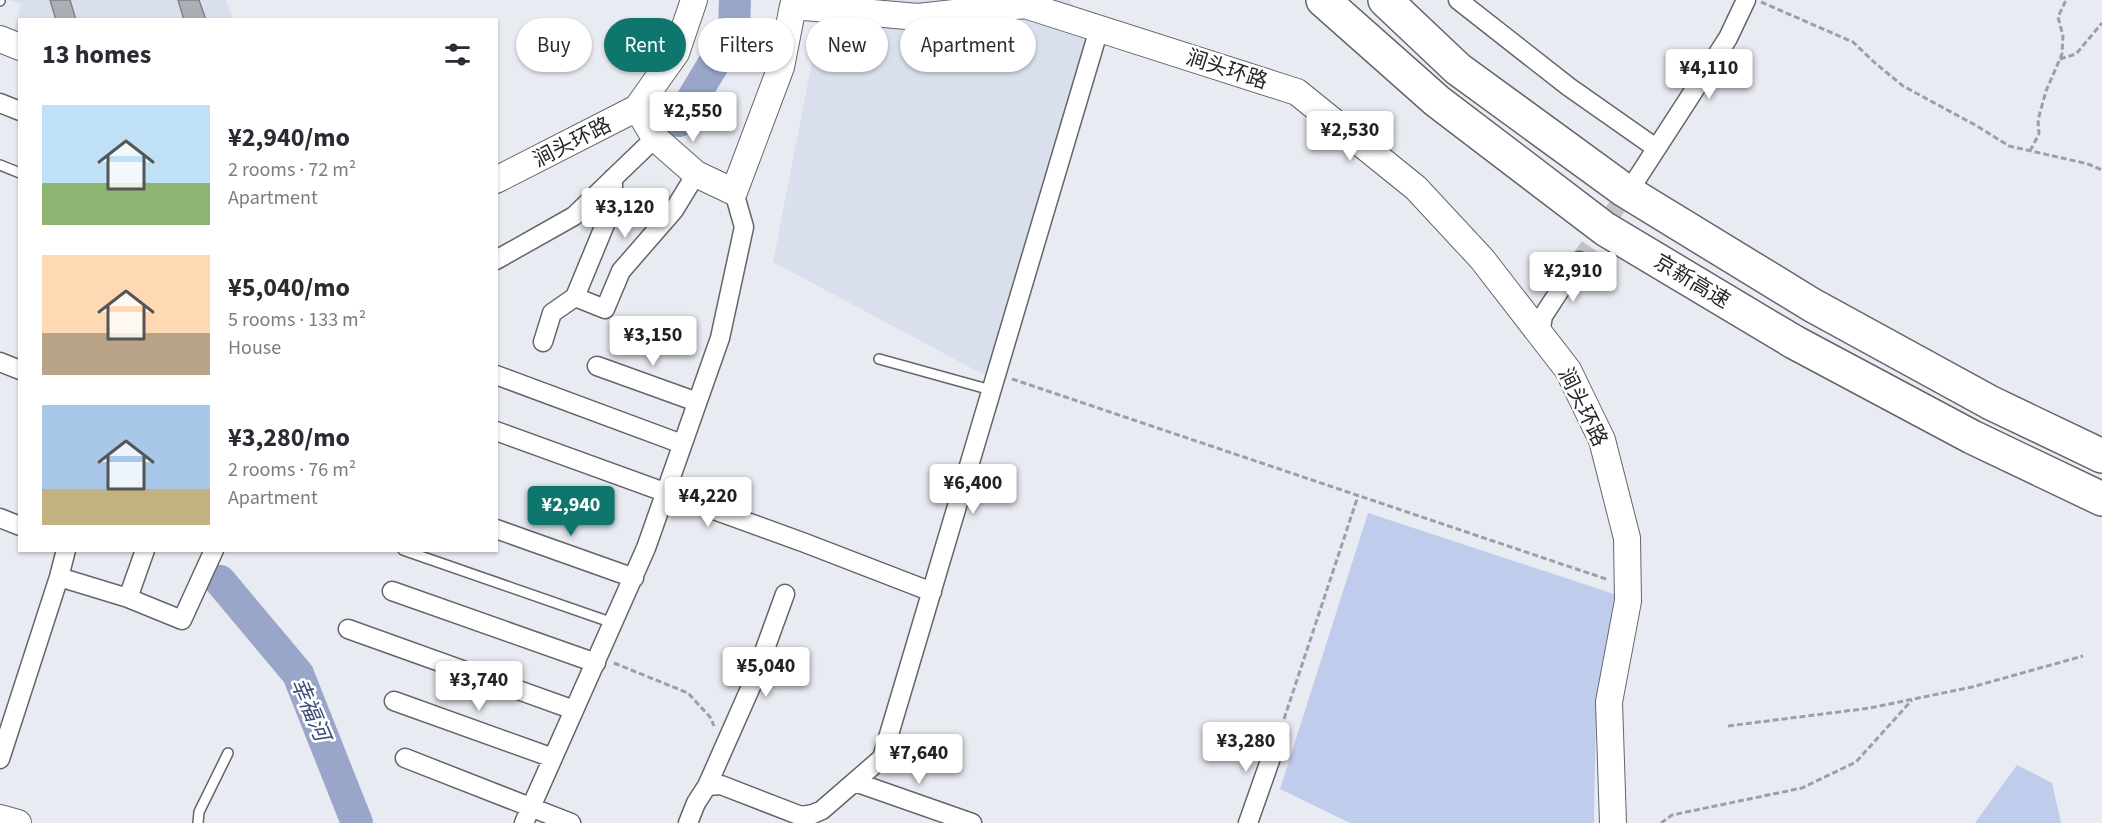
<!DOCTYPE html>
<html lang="en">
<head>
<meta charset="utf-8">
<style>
	:root { --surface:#fff; --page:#f7f7f7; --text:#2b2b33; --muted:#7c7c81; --accent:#0f766e }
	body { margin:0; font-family:"Source Sans 3","Noto Sans SC",sans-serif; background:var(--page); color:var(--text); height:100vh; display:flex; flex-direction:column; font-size:22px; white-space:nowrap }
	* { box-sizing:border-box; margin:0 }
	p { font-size:20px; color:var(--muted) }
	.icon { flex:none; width:33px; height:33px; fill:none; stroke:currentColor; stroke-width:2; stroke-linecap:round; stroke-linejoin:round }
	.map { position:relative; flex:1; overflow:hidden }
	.sheet { position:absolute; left:18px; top:18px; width:480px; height:534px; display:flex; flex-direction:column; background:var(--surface); border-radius:0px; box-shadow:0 2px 4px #0004 }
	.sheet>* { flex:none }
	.top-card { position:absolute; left:516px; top:18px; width:570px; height:54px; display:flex; gap:12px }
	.price { position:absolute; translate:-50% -51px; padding:0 14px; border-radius:6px; background:#fff; color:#222; font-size:20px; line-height:39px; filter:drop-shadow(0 2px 3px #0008) }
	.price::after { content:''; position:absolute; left:50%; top:36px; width:18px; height:14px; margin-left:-9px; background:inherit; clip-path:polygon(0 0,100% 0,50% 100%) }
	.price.current { background:var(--accent); color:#fff }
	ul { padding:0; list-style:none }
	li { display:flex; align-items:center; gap:18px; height:150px; padding:0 24px }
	li span { display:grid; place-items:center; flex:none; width:168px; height:120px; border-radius:0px; color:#555 }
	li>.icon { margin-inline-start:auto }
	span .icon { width:72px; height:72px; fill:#fffc; stroke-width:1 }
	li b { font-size:26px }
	h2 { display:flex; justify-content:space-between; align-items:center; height:72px; padding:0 24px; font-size:26px }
	.tag { padding:0 21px; border-radius:27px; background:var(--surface); box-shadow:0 2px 4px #0004; font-size:21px; line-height:54px }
	.tag.current { background:var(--accent); color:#fff }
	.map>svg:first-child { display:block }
	.built { fill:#dadfed }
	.green { fill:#c0ccec }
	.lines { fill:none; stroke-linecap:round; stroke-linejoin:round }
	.river { stroke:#99a6ca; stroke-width:32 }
	.building { fill:#abaeb4; stroke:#808288; stroke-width:1.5 }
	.street-tunnel { stroke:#c2c4ca; stroke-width:18; stroke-dasharray:18 9; stroke-linecap:butt }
	.lane-casing { stroke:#63656a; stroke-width:12 }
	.street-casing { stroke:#63656a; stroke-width:21 }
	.secondary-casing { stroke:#63656a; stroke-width:28 }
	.highway-casing { stroke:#63656a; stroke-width:36 }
	.path { stroke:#9d9fa4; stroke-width:3; stroke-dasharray:6 3; stroke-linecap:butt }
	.lane { stroke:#fff; stroke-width:9 }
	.street { stroke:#fff; stroke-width:18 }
	.secondary { stroke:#fff; stroke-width:26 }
	.highway { stroke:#fff; stroke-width:33 }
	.labels { text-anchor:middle; stroke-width:5; stroke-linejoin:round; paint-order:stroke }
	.street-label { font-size:21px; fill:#26272a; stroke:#fff }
	.water-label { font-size:22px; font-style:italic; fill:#3b4a7b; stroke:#fff }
</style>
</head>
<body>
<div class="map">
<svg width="2102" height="823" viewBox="0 0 2102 823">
	<rect width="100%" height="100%" fill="#e9ebf2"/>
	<!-- built -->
	<path class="built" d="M8,0H226L233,19L20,20L19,37L13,34L21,4Z
		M824,0H1070L1095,42L1003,385L773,262Z"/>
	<!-- green -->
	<path class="green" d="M1368,513L1617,595L1596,699L1594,823H1350L1280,789Z
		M2017,765L2052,783L2061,823H1975Z"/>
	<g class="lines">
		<!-- river -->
		<path class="river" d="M679,121L734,30L735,0
			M220,581L298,674L357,823"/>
	</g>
	<!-- building -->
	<path class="building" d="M50,0H70L76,20H56Z
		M178,0H199L206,20H184Z"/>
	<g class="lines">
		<!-- street-tunnel -->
		<path class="street-tunnel" d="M1579,261L1631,187"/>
		<defs>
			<path id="lane" d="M0,1V0
				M0,165L20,173
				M879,359L991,390
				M403,550L613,623
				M198,823L199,812L228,753"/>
			<path id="street" d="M1458,0L1569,87L1656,148
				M0,103L20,111
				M613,178V205L575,297L605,309L621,271L674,210L696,174
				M1636,180L1728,38L1746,0
				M496,260L574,216L655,138
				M1540,334L1543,316L1579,261
				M543,342L552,313L575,297
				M0,362L20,370
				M597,366L697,402
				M496,375L682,444
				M496,431L805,543L932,592
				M0,518L20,526
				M496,529L634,578
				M59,577L128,598L182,620L214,550
				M392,591L596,663
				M128,598L145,550
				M348,629L574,710
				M394,701L553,758
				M405,758L571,823
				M0,759L59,577L66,550
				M855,782L972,823
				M707,786L753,682L785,594
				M524,823L646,548L720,338L744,227L734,192
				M688,823L696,803L707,786L721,785L801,816L813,814L822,810L882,758L1099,29
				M1248,823L1279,735"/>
			<path id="secondary" d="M0,39L20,47
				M637,108L655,138L696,174L734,192L781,67L793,6L918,17L1025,5L1297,92L1416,188L1482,259L1568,370L1602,440L1627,538L1628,601L1609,702L1613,823
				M496,180L637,108L676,53L694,0
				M0,818L18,823"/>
			<path id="highway" d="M1323,0L1437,101L1605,229L1794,342L1972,437L2102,499
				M1385,0L1458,69L1624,190L1812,305L1991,403L2102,456"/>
		</defs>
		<!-- lane casing -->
		<use href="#lane" class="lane-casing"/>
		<!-- street casing -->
		<use href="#street" class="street-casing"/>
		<!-- secondary casing -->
		<use href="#secondary" class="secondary-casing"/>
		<!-- highway casing -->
		<use href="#highway" class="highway-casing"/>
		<!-- path -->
		<path class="path" d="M1761,2L1853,42L1875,63L1903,86L1977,126L2009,146L2088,164L2102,170
			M2060,59L2076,54L2102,23
			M2030,151L2039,134L2038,120L2046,91L2062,54L2063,36L2058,17L2066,0
			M1012,379L1606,579
			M614,663L688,693L710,717L714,726
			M1284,719L1358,496
			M1728,726L1870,708L1972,687L2083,656
			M1661,823L1672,815L1802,788L1856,762L1912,700"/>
		<!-- lane -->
		<use href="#lane" class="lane"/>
		<!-- street -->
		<use href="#street" class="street"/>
		<!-- secondary -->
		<use href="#secondary" class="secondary"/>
		<!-- highway -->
		<use href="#highway" class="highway"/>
	</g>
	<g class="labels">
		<!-- street labels -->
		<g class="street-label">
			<text transform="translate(1227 69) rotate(18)" y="7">涧头环路</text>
			<text transform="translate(572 142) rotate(-27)" y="7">涧头环路</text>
			<text transform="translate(1692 281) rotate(31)" y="7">京新高速</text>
			<text transform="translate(1583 407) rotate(64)" y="7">涧头环路</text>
		</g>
		<!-- water labels -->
		<g class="water-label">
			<text transform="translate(311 709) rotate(67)" y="8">幸福河</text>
		</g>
	</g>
</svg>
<b class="price" style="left:1709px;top:100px">¥4,110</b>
<b class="price" style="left:693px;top:143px">¥2,550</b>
<b class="price" style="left:1350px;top:162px">¥2,530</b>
<b class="price" style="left:625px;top:239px">¥3,120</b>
<b class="price" style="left:1573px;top:303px">¥2,910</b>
<b class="price" style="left:653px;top:367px">¥3,150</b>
<b class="price" style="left:973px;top:515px">¥6,400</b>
<b class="price" style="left:708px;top:528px">¥4,220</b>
<b class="price current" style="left:571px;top:537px">¥2,940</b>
<b class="price" style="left:766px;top:698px">¥5,040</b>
<b class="price" style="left:479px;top:712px">¥3,740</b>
<b class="price" style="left:1246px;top:773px">¥3,280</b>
<b class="price" style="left:919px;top:785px">¥7,640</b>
<div class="top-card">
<a class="tag">Buy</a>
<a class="tag current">Rent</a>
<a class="tag">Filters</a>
<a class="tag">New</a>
<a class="tag">Apartment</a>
</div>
<section class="sheet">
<h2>13 homes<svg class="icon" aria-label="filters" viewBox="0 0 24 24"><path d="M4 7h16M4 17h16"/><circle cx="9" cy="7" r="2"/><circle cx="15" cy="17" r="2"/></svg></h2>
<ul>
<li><span style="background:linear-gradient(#bfe0f5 65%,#8fb573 0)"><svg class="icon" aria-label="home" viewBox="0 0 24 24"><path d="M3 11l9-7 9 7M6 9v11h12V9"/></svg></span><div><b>¥2,940/mo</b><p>2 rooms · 72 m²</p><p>Apartment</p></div></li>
<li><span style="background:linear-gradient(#ffd9b3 65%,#b9a48a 0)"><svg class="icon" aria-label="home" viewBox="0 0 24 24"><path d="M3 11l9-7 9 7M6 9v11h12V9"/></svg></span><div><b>¥5,040/mo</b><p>5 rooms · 133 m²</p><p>House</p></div></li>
<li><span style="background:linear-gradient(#a9c7e8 70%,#c2b280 0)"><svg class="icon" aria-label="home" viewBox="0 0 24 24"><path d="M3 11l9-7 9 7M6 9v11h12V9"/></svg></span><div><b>¥3,280/mo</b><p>2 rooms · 76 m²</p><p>Apartment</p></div></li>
</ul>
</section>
</div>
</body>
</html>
